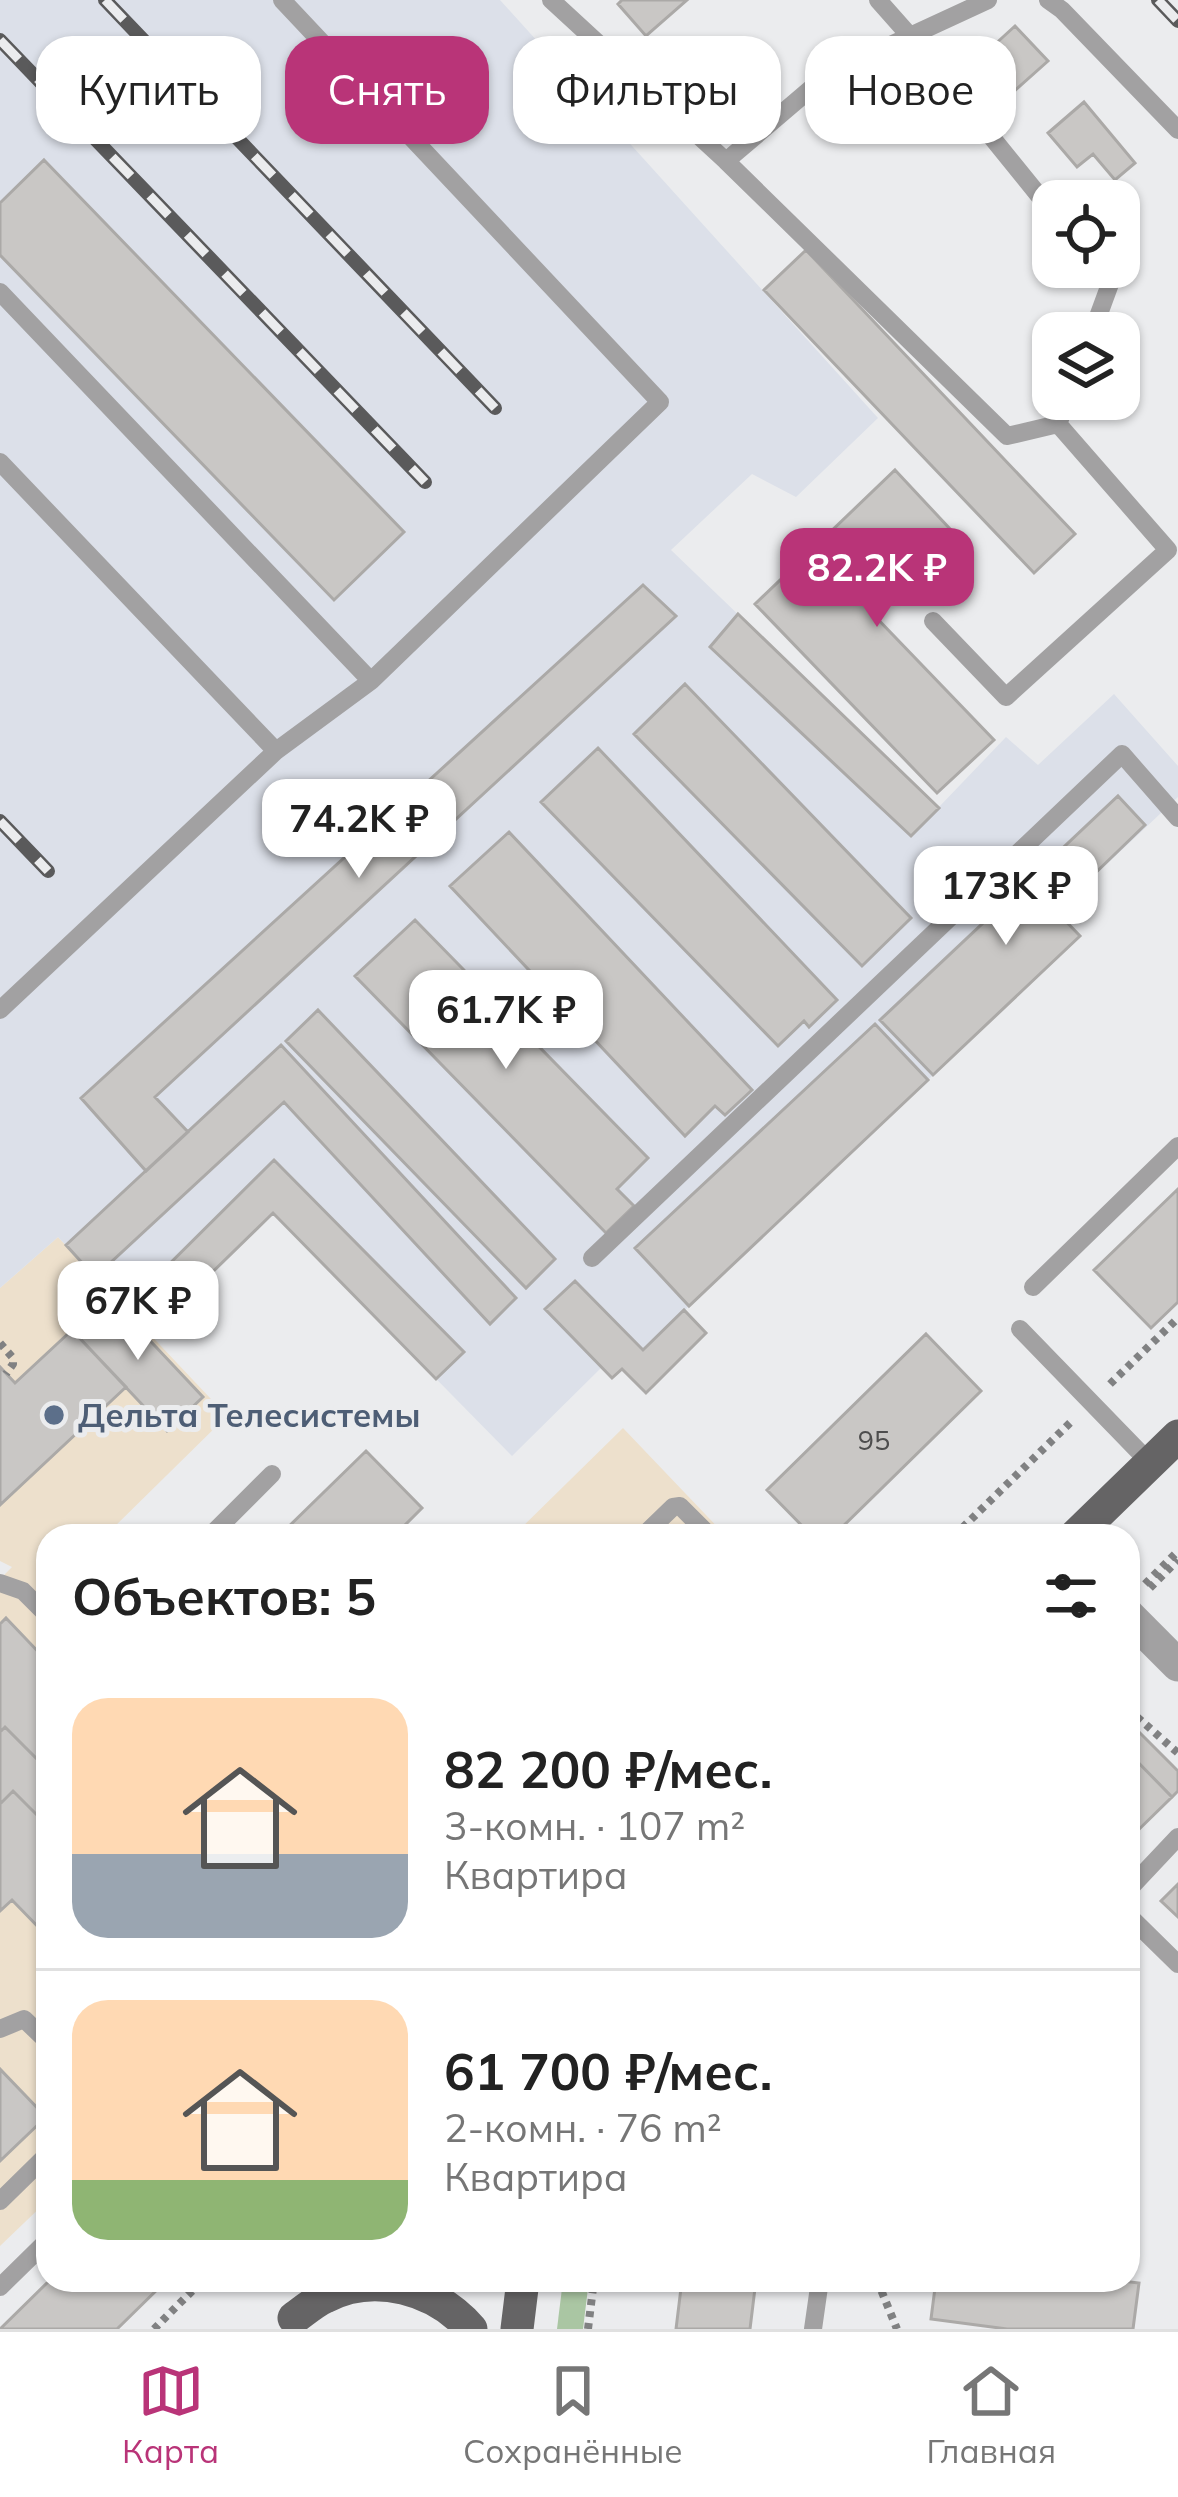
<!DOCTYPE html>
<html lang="ru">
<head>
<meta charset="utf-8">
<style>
	:root { --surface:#fff; --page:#f6f6f6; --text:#222; --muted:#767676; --line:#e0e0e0; --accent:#b93478 }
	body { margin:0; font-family:Mulish,sans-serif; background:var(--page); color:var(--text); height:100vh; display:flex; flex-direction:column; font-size:45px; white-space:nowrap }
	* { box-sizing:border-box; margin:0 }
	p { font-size:39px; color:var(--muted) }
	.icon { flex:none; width:66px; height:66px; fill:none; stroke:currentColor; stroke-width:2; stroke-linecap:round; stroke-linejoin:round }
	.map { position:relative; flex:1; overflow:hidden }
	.panel { position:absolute; left:36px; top:1524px; width:1104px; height:768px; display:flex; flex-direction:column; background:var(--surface); border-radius:36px; box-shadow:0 3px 9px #0004 }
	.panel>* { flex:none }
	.top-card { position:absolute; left:36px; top:36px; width:1107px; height:108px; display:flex; gap:24px }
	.fabs { position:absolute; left:1032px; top:180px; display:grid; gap:24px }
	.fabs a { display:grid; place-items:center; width:108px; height:108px; border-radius:24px; background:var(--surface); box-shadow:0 3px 9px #0004; font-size:60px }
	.price { position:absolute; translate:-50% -102px; padding:0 27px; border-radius:24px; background:#fff; color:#222; font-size:39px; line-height:78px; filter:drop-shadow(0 3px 6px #0008) }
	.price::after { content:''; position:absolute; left:50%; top:72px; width:36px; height:27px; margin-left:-18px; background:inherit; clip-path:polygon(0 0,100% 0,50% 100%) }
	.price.selected { background:var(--accent); color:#fff }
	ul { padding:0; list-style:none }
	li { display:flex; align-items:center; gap:36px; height:300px; padding:0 36px }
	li+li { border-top:3px solid var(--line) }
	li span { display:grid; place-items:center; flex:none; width:336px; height:240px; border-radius:36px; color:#555 }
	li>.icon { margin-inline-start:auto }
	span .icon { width:144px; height:144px; fill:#fffc; stroke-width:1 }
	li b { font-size:51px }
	h2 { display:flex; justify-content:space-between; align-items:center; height:144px; padding:0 36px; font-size:51px }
	.chip { padding:0 42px; border-radius:36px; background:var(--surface); box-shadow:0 3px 9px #0004; font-size:42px; line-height:108px }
	.chip.selected { background:var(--accent); color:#fff }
	.tab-bar { display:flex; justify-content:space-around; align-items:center; height:168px; border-top:3px solid var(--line); background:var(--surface); font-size:33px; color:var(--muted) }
	.tab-bar a { display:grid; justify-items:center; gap:6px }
	.tab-bar .selected { color:var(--accent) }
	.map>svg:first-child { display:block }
	.commercial { fill:#ede0cc }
	.built { fill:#dce0e9 }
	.green { fill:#aac6a3 }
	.building { fill:#c9c7c5; stroke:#aba9a7; stroke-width:3 }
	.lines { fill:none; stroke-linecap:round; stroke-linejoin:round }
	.path { stroke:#808182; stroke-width:8; stroke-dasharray:6 6; stroke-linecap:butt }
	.service { stroke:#a2a1a2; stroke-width:18 }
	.minor { stroke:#a2a1a2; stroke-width:33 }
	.primary { stroke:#656465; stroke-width:33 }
	.rail-casing { stroke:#5a5a5b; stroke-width:14 }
	.rail { stroke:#ebecee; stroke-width:9; stroke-dasharray:27; stroke-linecap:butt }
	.service-dot { fill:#5c6f8a; stroke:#ebecee; stroke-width:4.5 }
	.labels { text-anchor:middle; stroke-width:10; stroke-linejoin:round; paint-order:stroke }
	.number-label { font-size:27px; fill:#4d4d4d }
	.service-label { font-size:33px; font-weight:bold; fill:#4e5e75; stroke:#ebecee; text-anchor:start }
</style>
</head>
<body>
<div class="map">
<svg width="1178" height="2329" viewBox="0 0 1178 2329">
	<rect width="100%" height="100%" fill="#ebecee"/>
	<!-- commercial -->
	<path class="commercial" d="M58,1237L227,1416L105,1536H48V2200L0,2246V1579L12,1567L0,1561V1288Z
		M623,1428L726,1536H513Z"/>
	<!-- built -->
	<path class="built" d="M0,0H500L878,418L796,497L752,474L671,550L939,807L1006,737L1038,765L1114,694L1178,766V797L1057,911L1080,936L685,1310L706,1333L646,1393L623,1369L612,1378L601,1368L512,1456L273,1213L149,1334L58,1237L0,1288Z"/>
	<!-- green -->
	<path class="green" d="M563,2280H589L583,2329H557Z"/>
	<!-- building -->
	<path class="building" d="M622,0H687L646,36L618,4Z
		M1015,26L1048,61L1011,94L980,58Z
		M1084,102L1135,163L1115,180L1093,154L1077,167L1048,133Z
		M44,160L404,532L334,600L0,255V203Z
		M806,250L1075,534L1034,573L764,290Z
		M895,470L951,530L869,610L994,740L937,793L755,604Z
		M643,585L676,616L155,1097L188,1132L146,1171L81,1098Z
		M738,614L939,808L911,836L710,647Z
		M685,684L911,918L862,966L634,734Z
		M598,748L837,1000L809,1027L804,1021L778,1046L541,802Z
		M1118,796L1145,825L1056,911L1080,936L933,1075L880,1020Z
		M509,832L752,1090L725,1115L715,1106L685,1136L450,886Z
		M415,920L648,1158L617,1189L634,1206L606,1233L355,976Z
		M318,1010L555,1259L526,1288L286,1041Z
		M875,1024L928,1080L689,1306L635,1248Z
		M281,1045L516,1298L490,1324L284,1102L95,1277L66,1245Z
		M274,1160L464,1352L436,1379L273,1213L149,1334L125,1308Z
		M1178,1189V1302L1151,1328L1094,1270Z
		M575,1281L643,1350L684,1310L706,1333L646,1393L622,1369L612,1378L545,1309Z
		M108,1296L203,1397L167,1431L72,1330Z
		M72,1330L126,1387L0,1505V1367L15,1383Z
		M926,1334L981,1391L833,1536H812L767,1490Z
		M366,1451L422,1508L394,1536H279Z
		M6,1618L48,1662V1745L36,1758L5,1727L0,1732V1624Z
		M1129,1722L1178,1771V1791L1172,1797L1128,1752Z
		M5,1727L48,1770V1826L13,1791L0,1804V1732Z
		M1128,1752L1172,1797L1128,1840Z
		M13,1791L48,1826V1937L12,1900L0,1911V1804Z
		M1178,1884V1917L1161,1901Z
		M0,2069L46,2117L0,2161Z
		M50,2280H167L117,2329H0Z
		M682,2280H756L750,2329H676Z
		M936,2280H1114L1139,2283L1133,2329H1007L931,2319Z"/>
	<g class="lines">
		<!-- path -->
		<path class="path" d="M0,1343L13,1358V1364L6,1374
			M1110,1384L1178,1318
			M954,1536L1074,1419
			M1145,1584L1178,1551
			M1150,1588L1178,1560
			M1128,1709L1178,1753
			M877,2280L897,2329
			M929,2280L935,2287
			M154,2329L203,2280
			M588,2329L594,2280"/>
		<!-- service -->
		<path class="service" d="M551,0L726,161
			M878,0L909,35L1053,213
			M1048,0L1062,10L1178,130
			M0,292L371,681L660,402L282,0
			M1092,333L1110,284L1097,267
			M1058,424L1068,399
			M0,462L276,751L0,1010
			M933,621L1006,697L1168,550L1058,424L1007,436L726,161L828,74L988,0
			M276,751L371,681
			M592,1258L1122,754L1178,818
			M1033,1287L1178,1146
			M1020,1329L1150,1463
			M210,1536L272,1474
			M643,1536L673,1507L680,1506L710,1536
			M0,1583L23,1591L48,1616
			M1128,1890L1178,1837
			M1128,1915L1178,1964
			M0,2029L24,2019L48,2042
			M0,2201L48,2154
			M0,2287L48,2240
			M813,2329L820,2280"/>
		<!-- minor -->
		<path class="minor" d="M1128,1615L1178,1665"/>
		<!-- primary -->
		<path class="primary" d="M1075,1536L1178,1436
			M294,2318C304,2311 314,2302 325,2297C375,2271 436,2289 471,2329
			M517,2329L523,2280"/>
		<defs>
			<path id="rail" d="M105,0L495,408
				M1158,0L1178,21
				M0,40L425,482
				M0,821L48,871"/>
		</defs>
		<!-- rail casing -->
		<use href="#rail" class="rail-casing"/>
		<!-- rail -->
		<use href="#rail" class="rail"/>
	</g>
	<!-- markers -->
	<circle class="service-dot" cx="54" cy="1415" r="12"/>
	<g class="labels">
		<!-- number labels -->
		<g class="number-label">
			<text x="874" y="1450">95</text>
		</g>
		<!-- service labels -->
		<g class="service-label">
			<text x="78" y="1427">Дельта Телесистемы</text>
		</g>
	</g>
</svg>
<div class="fabs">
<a><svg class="icon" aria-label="locate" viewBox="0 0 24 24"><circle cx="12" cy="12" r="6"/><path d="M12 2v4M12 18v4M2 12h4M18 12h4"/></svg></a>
<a><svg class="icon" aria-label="layers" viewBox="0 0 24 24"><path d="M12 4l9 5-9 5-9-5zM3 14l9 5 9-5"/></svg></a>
</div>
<b class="price selected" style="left:877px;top:630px">82.2K ₽</b>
<b class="price" style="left:359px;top:881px">74.2K ₽</b>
<b class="price" style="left:1006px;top:948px">173K ₽</b>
<b class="price" style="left:506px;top:1072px">61.7K ₽</b>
<b class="price" style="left:138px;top:1363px">67K ₽</b>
<div class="top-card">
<a class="chip">Купить</a>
<a class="chip selected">Снять</a>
<a class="chip">Фильтры</a>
<a class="chip">Новое</a>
</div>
<section class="panel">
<h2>Объектов: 5<svg class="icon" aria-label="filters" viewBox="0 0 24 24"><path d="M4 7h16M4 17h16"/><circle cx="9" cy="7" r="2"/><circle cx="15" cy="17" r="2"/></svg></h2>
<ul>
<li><span style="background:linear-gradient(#ffd9b3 65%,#9aa5b1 0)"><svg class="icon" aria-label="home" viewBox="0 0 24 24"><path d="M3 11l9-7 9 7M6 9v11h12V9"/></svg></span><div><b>82 200 ₽/мес.</b><p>3-комн. · 107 m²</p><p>Квартира</p></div></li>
<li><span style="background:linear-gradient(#ffd9b3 75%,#8fb573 0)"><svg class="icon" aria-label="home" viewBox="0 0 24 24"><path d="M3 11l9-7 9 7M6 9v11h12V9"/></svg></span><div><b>61 700 ₽/мес.</b><p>2-комн. · 76 m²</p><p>Квартира</p></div></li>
</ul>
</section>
</div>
<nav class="tab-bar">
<a class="selected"><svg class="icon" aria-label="map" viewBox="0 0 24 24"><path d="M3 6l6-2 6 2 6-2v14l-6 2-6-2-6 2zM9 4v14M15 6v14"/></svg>Карта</a>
<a><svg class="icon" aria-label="saved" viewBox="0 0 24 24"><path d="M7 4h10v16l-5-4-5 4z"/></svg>Сохранённые</a>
<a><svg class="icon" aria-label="home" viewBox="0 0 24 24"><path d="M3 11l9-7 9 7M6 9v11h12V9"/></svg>Главная</a>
</nav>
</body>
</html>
